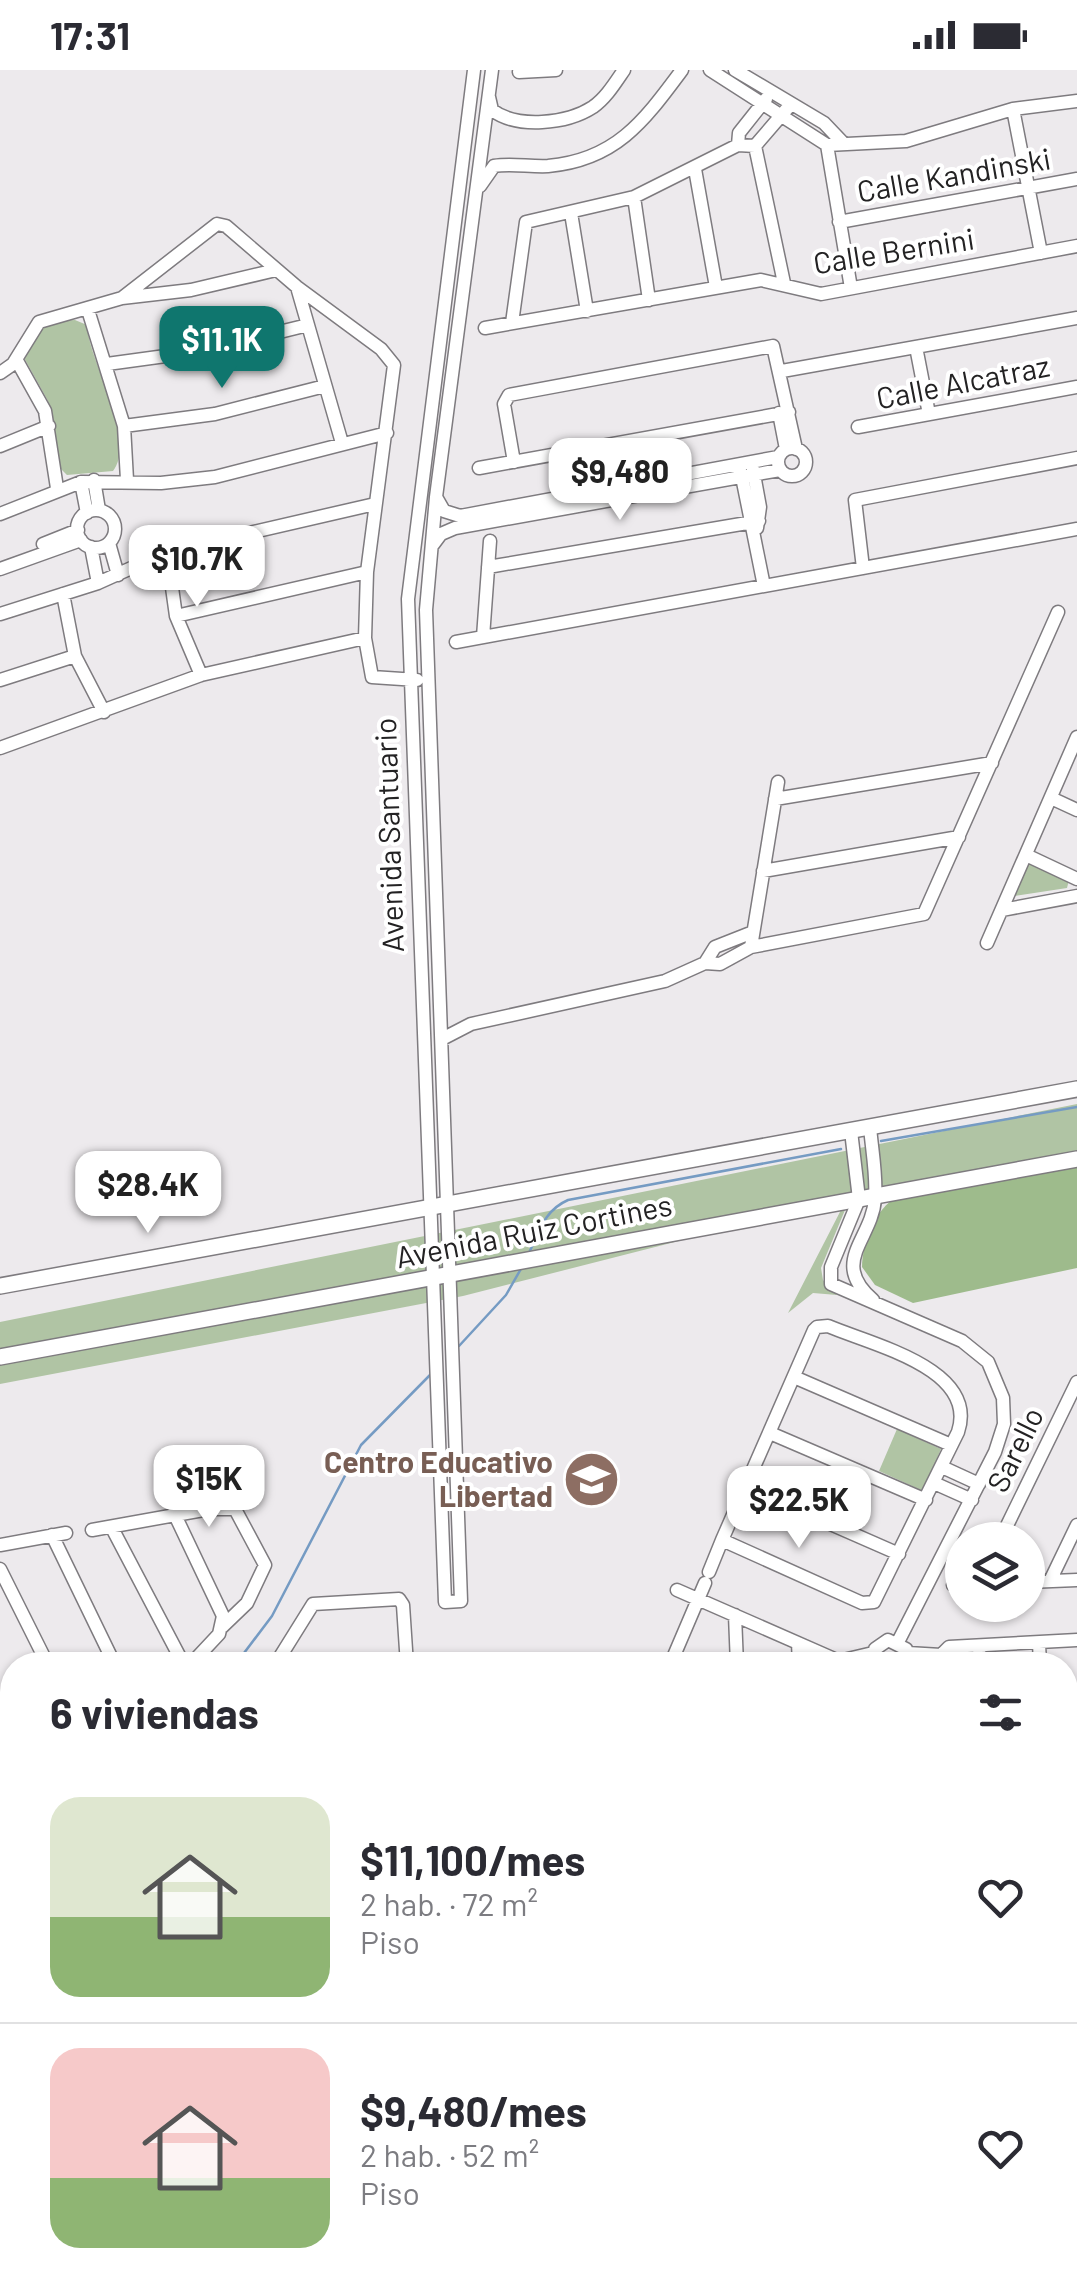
<!DOCTYPE html>
<html lang="es">
<head>
<meta charset="utf-8">
<style>
	:root { --surface:#fff; --page:#f7f7f7; --text:#2b2b33; --muted:#7c7c81; --line:#e1e1e2; --accent:#0f766e }
	body { margin:0; font-family:Barlow,sans-serif; background:var(--page); color:var(--text); height:100vh; display:flex; flex-direction:column; font-size:38px; white-space:nowrap }
	* { box-sizing:border-box; margin:0 }
	p { font-size:32px; color:var(--muted) }
	.icon { flex:none; width:55px; height:55px; fill:none; stroke:currentColor; stroke-width:2; stroke-linecap:round; stroke-linejoin:round }
	.map { position:relative; flex:1; overflow:hidden }
	.drawer { position:absolute; left:0px; top:1582px; width:1078px; height:642px; display:flex; flex-direction:column; background:var(--surface); border-radius:40px 40px 0 0; box-shadow:0 2px 8px #0004 }
	.drawer>* { flex:none }
	.fabs { position:absolute; left:945px; top:1452px; display:grid; gap:20px }
	.fabs a { display:grid; place-items:center; width:100px; height:100px; border-radius:50%; background:var(--surface); box-shadow:0 2px 8px #0004; font-size:50px }
	.price { position:absolute; translate:-50% -85px; padding:0 22px; border-radius:20px; background:#fff; color:#222; font-size:32px; line-height:65px; filter:drop-shadow(0 2px 5px #0008) }
	.price::after { content:''; position:absolute; left:50%; top:60px; width:30px; height:22px; margin-left:-15px; background:inherit; clip-path:polygon(0 0,100% 0,50% 100%) }
	.price.active { background:var(--accent); color:#fff }
	ul { padding:0; list-style:none }
	li { display:flex; align-items:center; gap:30px; height:250px; padding:0 50px }
	li+li { border-top:2px solid var(--line) }
	li span { display:grid; place-items:center; flex:none; width:280px; height:200px; border-radius:30px; color:#555 }
	li>.icon { margin-inline-start:auto }
	span .icon { width:120px; height:120px; fill:#fffc; stroke-width:1 }
	li b { font-size:42px }
	h2 { display:flex; justify-content:space-between; align-items:center; height:120px; padding:0 50px; font-size:42px }
	.status { display:flex; justify-content:space-between; align-items:center; height:70px; padding:0 50px; background:var(--surface); direction:ltr }
	.status svg { height:28px; fill:currentColor }
	.map>svg:first-child { display:block }
	.industrial { fill:#ecdbec }
	.green { fill:#b0c4a4 }
	.forest { fill:#9ebb8c }
	.lines { fill:none; stroke-linecap:round; stroke-linejoin:round }
	.stream { stroke:#759bc3; stroke-width:2.5 }
	.minor-casing { stroke:#7e7b7f; stroke-width:15 }
	.major-casing { stroke:#7e7b7f; stroke-width:18 }
	.highway-casing { stroke:#7e7b7f; stroke-width:20 }
	.minor { stroke:#fff; stroke-width:12 }
	.major { stroke:#fff; stroke-width:15 }
	.highway { stroke:#fff; stroke-width:18 }
	.labels { text-anchor:middle; stroke-width:8; stroke-linejoin:round; paint-order:stroke }
	.street-label { font-size:30px; fill:#232223; stroke:#fff }
	.education-label { font-size:30px; font-weight:bold; fill:#785e54; stroke:#fff; text-anchor:end }
</style>
</head>
<body>
<div class="status"><b>17:31</b><svg viewBox="0 0 49 12"><path d="M0 12V9h3v3zM5 12V6h3v6zM10 12V3h3v9zM15 12V0h3v12zM26 1h20v11H26zM47 4h2v5h-2z"/></svg></div>
<div class="map">
<svg width="1077" height="2223" viewBox="0 0 1077 2223">
	<rect width="100%" height="100%" fill="#edeaed"/>
	<!-- industrial -->
	<path class="industrial" d="M0,2176L12,2182V2212L75,2213L96,2223H0Z"/>
	<!-- green -->
	<path class="green" d="M52,251L75,250L87,255C89,294 138,367 113,401L67,405L61,399L48,331L23,286L35,260Z
		M1029,791L1069,810L1067,818L1015,826Z
		M1077,1034V1084L867,1123L463,1226L0,1314V1252Z
		M842,1138L845,1140L821,1198L823,1210L837,1225L813,1223L788,1243Z
		M897,1359L941,1379L923,1421L879,1401Z"/>
	<!-- forest -->
	<path class="forest" d="M1077,1092V1198L913,1233L875,1215L862,1197C862,1175 874,1143 892,1130Z"/>
	<g class="lines">
		<!-- stream -->
		<path class="stream" d="M881,1071L1077,1037
			M528,1185C539,1163 543,1141 568,1130L841,1079
			M459,1276L506,1225L522,1197
			M235,1595L272,1546L361,1375L430,1305
			M0,1740L12,1738"/>
		<defs>
			<path id="minor" d="M474,0L408,529L445,1532L461,1531L426,540L436,427L492,0
				M710,0L827,75L906,71L1013,39L1077,31
				M735,0L824,53L844,74
				M519,2L556,0
				M489,27L492,40C517,59 567,54 593,37C606,28 615,13 624,0
				M1013,39L1041,183
				M738,75L739,63L766,29
				M827,75L851,218
				M755,76L784,213
				M695,99L716,217
				M480,116L494,96C511,93 530,97 548,96C616,90 644,51 682,0
				M634,127L649,230
				M571,143L587,241
				M839,152L1077,109
				M297,217L342,373
				M122,228L191,220L276,200
				M88,240L124,356L127,410
				M512,253L526,152L634,127L738,75L755,76L791,34
				M485,258L761,210L821,224L1077,176
				M916,277L929,344
				M16,289L45,341L57,418
				M107,294L202,281L308,255
				M782,301L1077,248
				M0,303L13,294L39,252L122,228L217,154L226,156L297,217L381,279L394,295L367,502L365,568L372,607L417,610
				M779,343L786,379
				M124,356L215,344L325,316
				M858,357L1077,317
				M0,376L49,356
				M778 392a14 14 0 1 1 28 0a14 14 0 1 1-28 0Z
				M514,392L504,334L509,325L773,276L796,379
				M479,398L789,342
				M753,399L760,437L757,458
				M741,402L764,516
				M94,410L99,440
				M81,412L87,443
				M436,427L444,441L460,446L778,387
				M77 459a19 19 0 1 1 38 0a19 19 0 1 1-38 0Z
				M0,444L81,412L161,413L215,407L387,363
				M109,473L118,505
				M43,474L78,460
				M432,476L441,464L455,458L780,400
				M91,477L98,513
				M167,482L176,546L201,605
				M488,497L759,451
				M863,498L855,430L1077,388
				M0,499L81,470
				M63,524L75,586L104,642
				M0,544L98,513L167,482L375,434
				M176,546L367,502
				M483,567L490,471
				M456,572L1077,459
				M0,610L75,586
				M0,678L201,605L365,568
				M1051,728L1077,740
				M775,729L992,693
				M1026,785L1077,809
				M763,801L959,767
				M1002,840L1077,826
				M987,873L1077,667
				M751,877L778,712
				M705,893L715,877L753,862
				M442,969L471,954L665,911L705,893L720,894L751,877L924,844L1058,542
				M870,1057C872,1081 877,1106 875,1129C872,1170 829,1192 873,1230
				M851,1061L859,1129L831,1197V1214L962,1271L988,1292L1003,1328L1004,1354L995,1382L898,1572
				M794,1307L951,1375
				M770,1363L926,1430
				M942,1397L979,1414
				M934,1413L972,1430
				M746,1417L899,1484
				M175,1445L223,1546L219,1564L190,1595
				M112,1458L184,1595
				M92,1460L209,1439H235L265,1495L247,1533L222,1557
				M52,1465L115,1595
				M1000,1470L1077,1312
				M0,1475L66,1463
				M0,1499L48,1595
				M709,1502L722,1470L814,1260L817,1257L828,1256C873,1275 979,1299 958,1362L874,1532L862,1533L722,1470
				M1050,1511L1077,1455
				M1028,1512L1077,1510
				M953,1515H962
				M677,1520L839,1591
				M735,1545L737,1595
				M798,1573L799,1595
				M1039,1573L1040,1595
				M979,1576L980,1595
				M908,1583L941,1585
				M941,1585L949,1577L1077,1570
				M839,1591L873,1583
				M275,1595L313,1534L399,1529L403,1535L407,1595
				M296,1595L406,1589
				M670,1595L705,1513
				M874,1595L875,1579L888,1570L906,1579V1595
				M0,1634L12,1660
				M0,1675L12,1670
				M0,1722L12,1719
				M0,1772L12,1771
				M1068,1783L1077,1764
				M0,1819L12,1816
				M0,1883L12,1886
				M0,1946L12,1949
				M1065,2003L1077,1996
				M975,2223L979,2212"/>
			<path id="major" d="M0,1216L1077,1019
				M0,1287L1077,1089
				M0,2073L12,2082
				M0,2110L12,2116
				M179,2212L197,2223
				M231,2212L249,2223"/>
			<path id="highway" d="M1065,1951L1077,1950
				M1065,1965L1077,1963
				M0,2005L12,2008
				M0,2050L12,2049
				M0,2064L12,2063
				M0,2160L12,2166
				M106,2212L127,2223
				M519,2223V2212"/>
		</defs>
		<!-- minor casing -->
		<use href="#minor" class="minor-casing"/>
		<!-- major casing -->
		<use href="#major" class="major-casing"/>
		<!-- highway casing -->
		<use href="#highway" class="highway-casing"/>
		<!-- minor -->
		<use href="#minor" class="minor"/>
		<!-- major -->
		<use href="#major" class="major"/>
		<!-- highway -->
		<use href="#highway" class="highway"/>
	</g>
	<!-- icons -->
	<defs>
		<symbol id="school-disc" viewBox="-11 -11 22 22"><circle r="9.5" fill="#8d6e63" stroke="#fff"/><path d="M0-5L7-2L0 1L-7-2ZM-4 1L0 2.5L4 1V4Q0 6-4 4Z" fill="#fff"/></symbol>
	</defs>
	<g fill-rule="evenodd">
		<use href="#school-disc" x="560" y="1378" width="63" height="63"/>
	</g>
	<g class="labels">
		<!-- street labels -->
		<g class="street-label">
			<text transform="translate(954 106) rotate(-10)" y="10">Calle Kandinski</text>
			<text transform="translate(894 182) rotate(-9)" y="10">Calle Bernini</text>
			<text transform="translate(963 313) rotate(-11)" y="10">Calle Alcatraz</text>
			<text transform="translate(390 765) rotate(-92)" y="10">Avenida Santuario</text>
			<text transform="translate(534 1162) rotate(-11)" y="10">Avenida Ruiz Cortines</text>
			<text transform="translate(1016 1380) rotate(-64)" y="10">Sarello</text>
		</g>
		<!-- education labels -->
		<g class="education-label">
			<text x="553" y="1403">Centro Educativo<tspan x="553" dy="34">Libertad</tspan></text>
		</g>
	</g>
</svg>
<div class="fabs">
<a><svg class="icon" aria-label="layers" viewBox="0 0 24 24"><path d="M12 4l9 5-9 5-9-5zM3 14l9 5 9-5"/></svg></a>
</div>
<b class="price active" style="left:222px;top:321px">$11.1K</b>
<b class="price" style="left:620px;top:453px">$9,480</b>
<b class="price" style="left:197px;top:540px">$10.7K</b>
<b class="price" style="left:148px;top:1166px">$28.4K</b>
<b class="price" style="left:209px;top:1460px">$15K</b>
<b class="price" style="left:799px;top:1481px">$22.5K</b>
<section class="drawer">
<h2>6 viviendas<svg class="icon" aria-label="filters" viewBox="0 0 24 24"><path d="M4 7h16M4 17h16"/><circle cx="9" cy="7" r="2"/><circle cx="15" cy="17" r="2"/></svg></h2>
<ul>
<li><span style="background:linear-gradient(#dfe7d0 60%,#8fb573 0)"><svg class="icon" aria-label="home" viewBox="0 0 24 24"><path d="M3 11l9-7 9 7M6 9v11h12V9"/></svg></span><div><b>$11,100/mes</b><p>2 hab. · 72 m²</p><p>Piso</p></div><svg class="icon" aria-label="heart" viewBox="0 0 24 24"><path d="M12 20l-8-8c-3-5 5-10 8-4 3-6 11-1 8 4z"/></svg></li>
<li><span style="background:linear-gradient(#f6c9c9 65%,#8fb573 0)"><svg class="icon" aria-label="home" viewBox="0 0 24 24"><path d="M3 11l9-7 9 7M6 9v11h12V9"/></svg></span><div><b>$9,480/mes</b><p>2 hab. · 52 m²</p><p>Piso</p></div><svg class="icon" aria-label="heart" viewBox="0 0 24 24"><path d="M12 20l-8-8c-3-5 5-10 8-4 3-6 11-1 8 4z"/></svg></li>
</ul>
</section>
</div>
</body>
</html>
